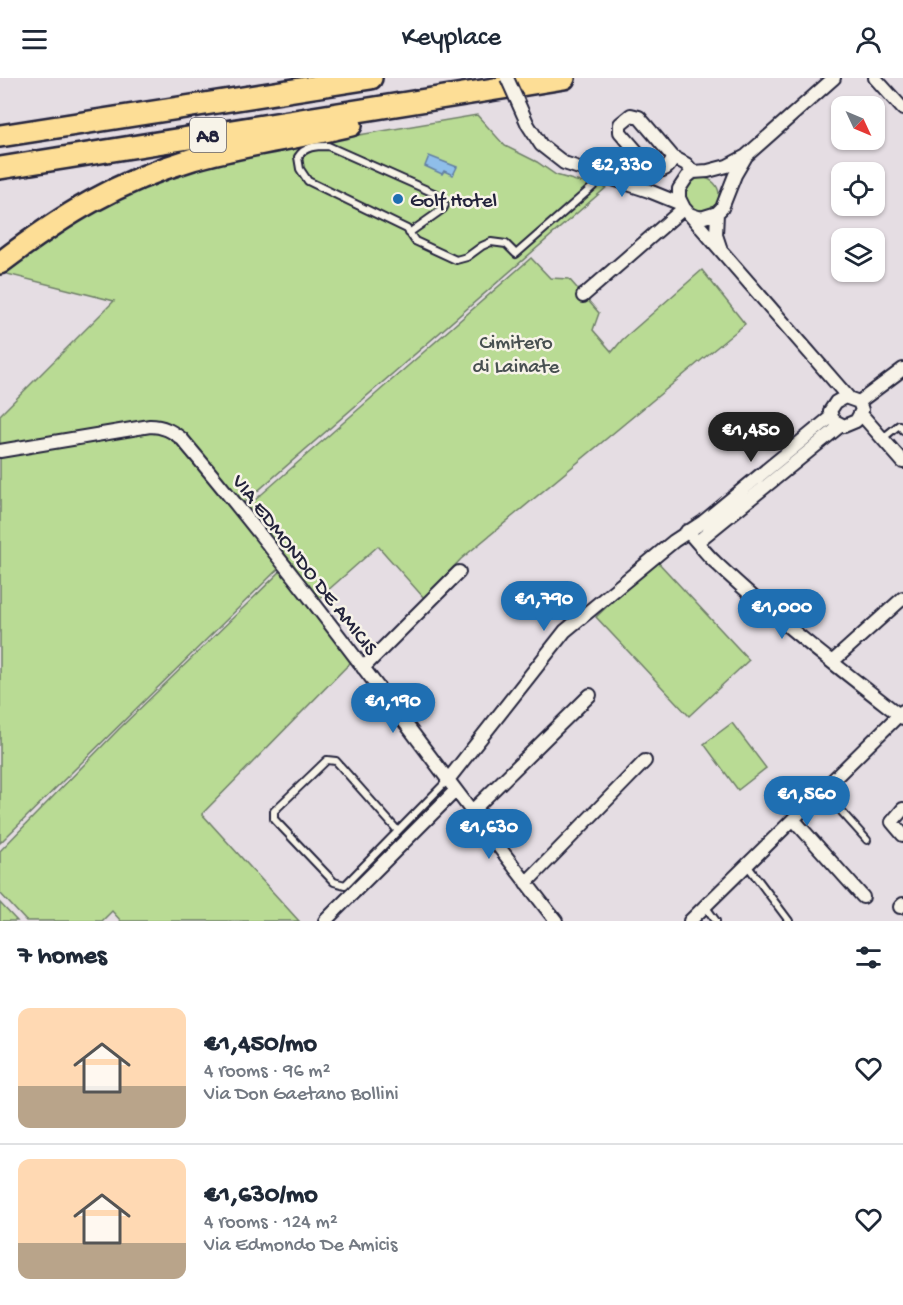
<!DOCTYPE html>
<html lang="en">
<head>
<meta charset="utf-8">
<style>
	:root { --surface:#fff; --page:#f2f2f3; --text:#1f2937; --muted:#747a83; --line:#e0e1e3; --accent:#1f6fb2 }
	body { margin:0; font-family:"Gochi Hand",sans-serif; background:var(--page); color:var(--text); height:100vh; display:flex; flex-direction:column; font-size:22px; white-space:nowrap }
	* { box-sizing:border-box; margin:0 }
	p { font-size:20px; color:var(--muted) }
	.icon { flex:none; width:33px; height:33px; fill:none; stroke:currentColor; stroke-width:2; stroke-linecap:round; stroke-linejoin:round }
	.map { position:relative; height:843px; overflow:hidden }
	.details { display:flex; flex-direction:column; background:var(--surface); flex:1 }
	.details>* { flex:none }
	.needle { width:39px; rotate:134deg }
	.buttons { position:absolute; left:831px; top:18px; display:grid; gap:12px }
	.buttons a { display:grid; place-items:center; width:54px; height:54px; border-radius:12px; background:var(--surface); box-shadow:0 2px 4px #0004; font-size:30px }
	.price { position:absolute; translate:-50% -51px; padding:0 14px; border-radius:21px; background:var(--accent); color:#fff; font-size:20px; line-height:39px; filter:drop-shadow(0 2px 3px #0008) }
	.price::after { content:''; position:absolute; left:50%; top:36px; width:18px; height:14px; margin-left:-9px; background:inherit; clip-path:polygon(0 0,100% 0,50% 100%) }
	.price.selected { background:#222; color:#fff }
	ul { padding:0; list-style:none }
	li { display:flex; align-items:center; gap:18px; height:150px; padding:0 18px }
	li+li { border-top:2px solid var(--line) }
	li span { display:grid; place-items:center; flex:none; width:168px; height:120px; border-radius:12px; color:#555 }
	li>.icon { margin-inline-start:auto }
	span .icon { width:72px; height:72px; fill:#fffc; stroke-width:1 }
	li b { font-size:26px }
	h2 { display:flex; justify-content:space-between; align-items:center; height:72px; padding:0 18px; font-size:26px }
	header { display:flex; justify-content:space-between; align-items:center; height:78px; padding:0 18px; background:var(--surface); font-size:27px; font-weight:600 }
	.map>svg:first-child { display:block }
	.green { fill:#b9db94; stroke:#6e7e68; stroke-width:1.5 }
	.water { fill:#8fbee9; stroke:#6380a3; stroke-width:1.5 }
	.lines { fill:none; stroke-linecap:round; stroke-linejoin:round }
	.service-casing { stroke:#22223b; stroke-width:10 }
	.minor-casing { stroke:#22223b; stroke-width:16 }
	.motorway-casing { stroke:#22223b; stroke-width:26 }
	.service { stroke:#f7f3e8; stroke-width:6 }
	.minor { stroke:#f7f3e8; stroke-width:12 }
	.motorway { stroke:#fdde96; stroke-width:21 }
	.minor-bridge-casing { stroke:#22223b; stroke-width:16; stroke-linecap:butt }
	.minor-bridge { stroke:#f7f3e8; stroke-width:12 }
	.poi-dot { fill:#1f6fb2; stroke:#f7f3e8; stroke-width:2 }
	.labels { text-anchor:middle; stroke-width:5; stroke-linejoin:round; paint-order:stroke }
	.shield { fill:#f7f3e8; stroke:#62616f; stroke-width:1.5 }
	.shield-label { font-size:20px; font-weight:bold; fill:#22223b }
	.poi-label { font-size:21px; fill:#22223b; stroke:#f7f3e8; text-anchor:start }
	.park-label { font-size:21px; fill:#485051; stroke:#f7f3e8 }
	.street-label { font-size:21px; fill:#22223b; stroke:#f7f3e8 }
</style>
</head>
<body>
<header><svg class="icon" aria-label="menu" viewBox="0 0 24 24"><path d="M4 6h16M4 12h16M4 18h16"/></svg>Keyplace<svg class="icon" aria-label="person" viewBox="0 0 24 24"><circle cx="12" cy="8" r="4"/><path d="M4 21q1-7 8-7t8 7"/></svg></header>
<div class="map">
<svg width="903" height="843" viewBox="0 0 903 843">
	<rect width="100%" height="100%" fill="#e5dde3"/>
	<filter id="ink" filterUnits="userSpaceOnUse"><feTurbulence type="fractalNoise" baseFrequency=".0167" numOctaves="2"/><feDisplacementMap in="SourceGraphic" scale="12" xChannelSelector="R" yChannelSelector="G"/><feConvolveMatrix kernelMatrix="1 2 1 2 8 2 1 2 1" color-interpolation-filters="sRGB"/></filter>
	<g filter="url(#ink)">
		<!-- green -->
		<path class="green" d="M477,37L505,68L537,84L556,97L580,104L608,108L237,431L282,487L0,765V337L114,223L3,195L63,149L131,114L194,89L258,74Z
			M685 117a17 17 0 1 1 34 0a17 17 0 1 1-34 0Z
			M531,180L550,200L569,201L599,235L593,252L612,274L622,262L702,192L745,246L461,481L424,520L378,468L318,521L246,430Z
			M656,482L749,582L689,638L596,539Z
			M284,490L353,582L202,736L299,843H121L112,833L102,843H26L0,815V773L119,651Z
			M732,645L766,690L738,712L704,666Z
			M0,825L17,843H0Z"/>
		<!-- water -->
		<path class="water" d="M429,78L457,89L453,97L444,93L442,96L425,88Z"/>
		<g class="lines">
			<defs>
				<path id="service" d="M409,155L443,131L445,127L436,116L328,68C316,68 305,68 298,79L300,91L308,103L407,151L415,163L456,182L467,179L482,168L491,164L506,166L516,176L604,99
					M883,360L899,347L903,352
					M823,713L867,762
					M398,753L336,683L327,682L274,733V741L334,804L345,807L447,703
					M747,787L789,843
					M705,828L716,843"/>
				<path id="minor" d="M834,0L746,78L727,88L708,93L693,94L687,99L679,111V120L684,130L848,319
					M875,0L903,31
					M528,47L541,67L564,85L649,113L681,126
					M673,79C671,89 662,96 652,91L620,54V46L631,37L639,39L673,79L686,86L693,94
					M717,135L716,157L720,169
					M689,136L701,140L717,135L722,130L735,97L745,80
					M583,218L684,130
					M845,319L859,324L862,332L856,343L844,348L833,342L830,333L836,324Z
					M859,324L903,291
					M861,336L903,384
					M0,373L150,348C163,348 172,353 182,361C313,516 431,683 556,843
					M687,453C697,463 705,475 715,484C774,540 839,590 903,640
					M697,464L840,348
					M832,584L903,520
					M363,590L459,494
					M447,703L565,553L674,463L703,444L831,339
					M903,731L892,744L903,757
					M471,734L590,617
					M794,742L863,819
					M526,805L645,683
					M900,829L903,826
					M325,843L455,713
					M690,843L903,633"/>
				<path id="motorway" d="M0,58L371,0
					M0,90L564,0
					M0,185C63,137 116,104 193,81C244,66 299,60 351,47"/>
			</defs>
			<!-- service casing -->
			<use href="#service" class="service-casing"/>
			<!-- minor casing -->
			<use href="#minor" class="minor-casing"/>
			<!-- motorway casing -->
			<use href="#motorway" class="motorway-casing"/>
			<!-- service -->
			<use href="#service" class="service"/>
			<!-- minor -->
			<use href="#minor" class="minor"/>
			<!-- motorway -->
			<use href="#motorway" class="motorway"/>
			<defs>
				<path id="minor-bridge" d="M507,0L528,47"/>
			</defs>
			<!-- minor-bridge casing -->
			<use href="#minor-bridge" class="minor-bridge-casing"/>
			<!-- minor-bridge -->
			<use href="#minor-bridge" class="minor-bridge"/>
		</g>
	</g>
	<!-- markers -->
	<circle class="poi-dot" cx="398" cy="121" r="6"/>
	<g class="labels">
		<!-- shield labels -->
		<rect class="shield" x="190" y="40" width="36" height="34" rx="4.5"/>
		<g class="shield-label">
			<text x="208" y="64">A8</text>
		</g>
		<!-- poi labels -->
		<g class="poi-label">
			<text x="410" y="128">Golf Hotel</text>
		</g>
		<!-- park labels -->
		<g class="park-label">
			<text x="516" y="270">Cimitero<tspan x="516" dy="24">di Lainate</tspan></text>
		</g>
		<!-- street labels -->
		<g class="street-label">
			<text transform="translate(306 486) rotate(52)" y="7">VIA EDMONDO DE AMICIS</text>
		</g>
	</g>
</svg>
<div class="buttons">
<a><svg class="needle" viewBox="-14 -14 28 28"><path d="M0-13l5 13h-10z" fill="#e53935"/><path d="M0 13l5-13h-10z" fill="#747a83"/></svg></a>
<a><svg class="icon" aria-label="locate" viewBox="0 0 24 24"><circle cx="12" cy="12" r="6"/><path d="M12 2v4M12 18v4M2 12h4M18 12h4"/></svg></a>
<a><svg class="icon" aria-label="layers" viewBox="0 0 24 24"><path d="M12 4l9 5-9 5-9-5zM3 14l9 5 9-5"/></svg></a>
</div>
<b class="price" style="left:622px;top:120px">€2,330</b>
<b class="price selected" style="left:751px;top:385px">€1,450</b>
<b class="price" style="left:544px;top:554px">€1,790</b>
<b class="price" style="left:782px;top:562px">€1,000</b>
<b class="price" style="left:393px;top:656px">€1,190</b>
<b class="price" style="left:807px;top:749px">€1,560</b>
<b class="price" style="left:489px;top:782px">€1,630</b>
</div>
<section class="details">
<h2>7 homes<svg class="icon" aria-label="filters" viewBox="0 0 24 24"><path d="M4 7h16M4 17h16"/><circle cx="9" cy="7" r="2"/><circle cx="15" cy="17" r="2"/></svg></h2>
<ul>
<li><span style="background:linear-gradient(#ffd9b3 65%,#b9a48a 0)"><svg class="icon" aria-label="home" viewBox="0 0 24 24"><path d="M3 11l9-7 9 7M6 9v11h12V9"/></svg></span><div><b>€1,450/mo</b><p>4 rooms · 96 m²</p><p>Via Don Gaetano Bollini</p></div><svg class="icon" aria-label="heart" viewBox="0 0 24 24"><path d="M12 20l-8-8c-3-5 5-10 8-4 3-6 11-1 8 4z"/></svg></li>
<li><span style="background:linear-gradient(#ffd9b3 70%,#b9a48a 0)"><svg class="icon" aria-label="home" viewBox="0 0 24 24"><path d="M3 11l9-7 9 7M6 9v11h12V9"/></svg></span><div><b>€1,630/mo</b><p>4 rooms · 124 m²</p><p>Via Edmondo De Amicis</p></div><svg class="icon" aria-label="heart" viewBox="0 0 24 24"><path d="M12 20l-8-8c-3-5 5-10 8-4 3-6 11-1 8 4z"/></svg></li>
</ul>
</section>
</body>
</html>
